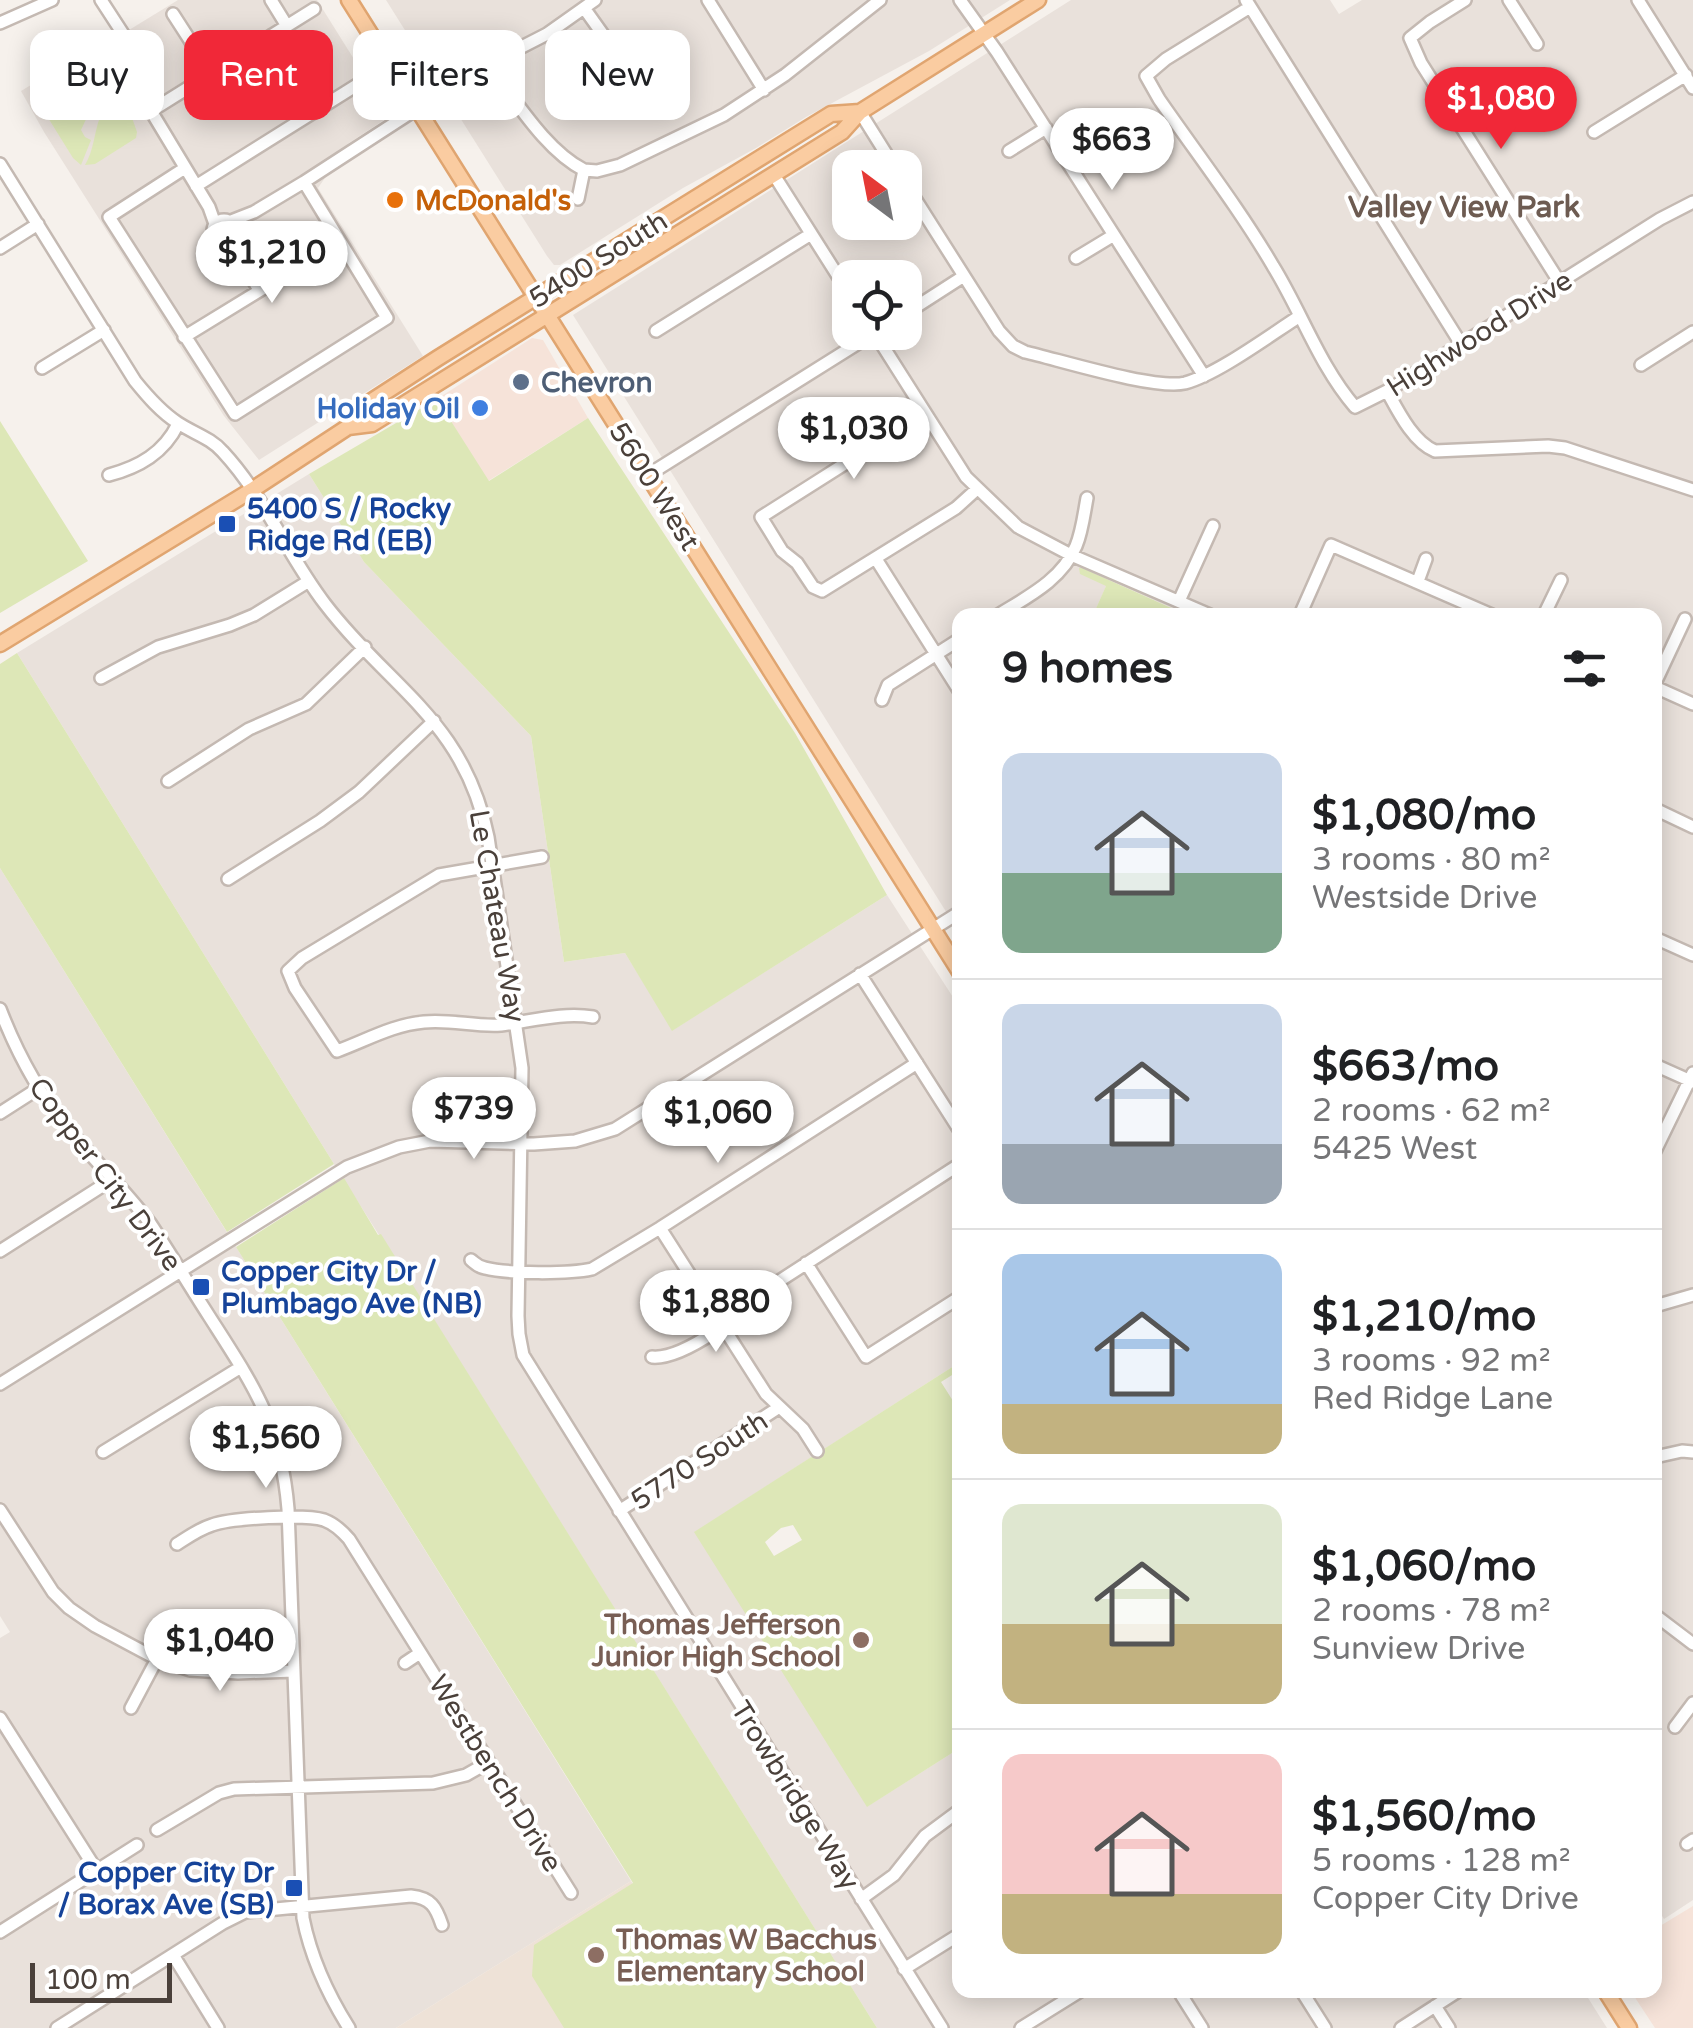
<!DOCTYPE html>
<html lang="en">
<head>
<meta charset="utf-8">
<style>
	:root { --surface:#fff; --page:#f2f2f2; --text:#202124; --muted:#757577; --line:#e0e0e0; --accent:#f12838 }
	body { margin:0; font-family:"Varela Round",sans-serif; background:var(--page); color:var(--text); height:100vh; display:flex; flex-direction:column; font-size:38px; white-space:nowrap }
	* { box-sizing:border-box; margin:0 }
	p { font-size:32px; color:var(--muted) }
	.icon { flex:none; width:55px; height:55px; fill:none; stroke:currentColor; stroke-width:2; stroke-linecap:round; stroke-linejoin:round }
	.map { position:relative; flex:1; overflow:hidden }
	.details { position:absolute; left:952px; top:608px; width:710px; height:1390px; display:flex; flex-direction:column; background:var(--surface); border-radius:20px; box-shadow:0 5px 25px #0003 }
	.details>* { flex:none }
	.hud { position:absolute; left:30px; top:30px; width:772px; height:90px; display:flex; gap:20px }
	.needle { width:65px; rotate:328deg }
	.tools { position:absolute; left:832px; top:150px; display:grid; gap:20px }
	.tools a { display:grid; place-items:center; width:90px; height:90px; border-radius:20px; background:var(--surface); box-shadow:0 5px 25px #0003; font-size:50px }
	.scale { position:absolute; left:30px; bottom:25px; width:142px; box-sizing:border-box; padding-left:10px; border:5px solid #4a403a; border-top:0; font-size:28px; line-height:35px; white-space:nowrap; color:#4a403a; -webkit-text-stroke:8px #fff; paint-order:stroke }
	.price { position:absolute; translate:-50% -85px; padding:0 22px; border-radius:35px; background:#fff; color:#222; font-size:32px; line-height:65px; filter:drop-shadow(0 2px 5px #0008) }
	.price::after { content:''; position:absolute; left:50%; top:60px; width:30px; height:22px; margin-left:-15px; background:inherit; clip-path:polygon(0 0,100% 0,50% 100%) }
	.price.active { background:var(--accent); color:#fff }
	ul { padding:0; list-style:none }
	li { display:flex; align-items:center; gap:30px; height:250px; padding:0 50px }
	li+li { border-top:2px solid var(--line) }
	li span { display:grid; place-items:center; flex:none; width:280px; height:200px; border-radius:20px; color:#555 }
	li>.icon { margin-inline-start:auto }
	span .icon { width:120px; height:120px; fill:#fffc; stroke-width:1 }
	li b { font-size:42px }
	h2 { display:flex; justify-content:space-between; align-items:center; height:120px; padding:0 50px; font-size:42px }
	.chip { padding:0 35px; border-radius:20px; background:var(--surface); box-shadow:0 5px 25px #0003; font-size:35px; line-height:90px }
	.chip.active { background:var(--accent); color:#fff }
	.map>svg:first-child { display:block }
	.residential { fill:#e9e1db; fill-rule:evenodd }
	.commercial { fill:#f6e3d9 }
	.education { fill:#eee2d7 }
	.green { fill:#dde7b7; fill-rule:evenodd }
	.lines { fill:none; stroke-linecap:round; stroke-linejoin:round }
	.minor-casing { stroke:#c4b9b2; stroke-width:16 }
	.major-casing { stroke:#e0a570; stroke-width:19 }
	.minor { stroke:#fff; stroke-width:11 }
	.major { stroke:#facca1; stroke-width:14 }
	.food-dot { fill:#e8710a; stroke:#fff; stroke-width:4 }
	.service-dot { fill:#5c6f8a; stroke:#fff; stroke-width:4 }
	.shop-dot { fill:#3f7fe0; stroke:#fff; stroke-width:4 }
	.transit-dot { fill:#1a4fb4; stroke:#fff; stroke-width:4 }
	.education-dot { fill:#8d6e63; stroke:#fff; stroke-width:4 }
	.labels { text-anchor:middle; stroke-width:8; stroke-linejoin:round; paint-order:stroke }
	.food-label { font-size:28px; font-weight:bold; fill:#c56008; stroke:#fff; text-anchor:start }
	.street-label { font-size:28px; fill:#4a403a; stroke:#fff }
	.service-label { font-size:28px; font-weight:bold; fill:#4e5e75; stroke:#fff; text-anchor:start }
	.shop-label { font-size:28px; font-weight:bold; fill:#366cbe; stroke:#fff; text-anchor:end }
	.transit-label { font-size:28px; font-weight:bold; fill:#164399; stroke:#fff; text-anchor:start }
	.education-label { font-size:28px; font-weight:bold; fill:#785e54; stroke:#fff; text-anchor:end }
	.neighbourhood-label { font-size:30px; font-weight:bold; fill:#6d5b51; stroke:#fff }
</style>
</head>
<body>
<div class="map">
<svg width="1693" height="2028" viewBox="0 0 1693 2028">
	<rect width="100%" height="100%" fill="#f6f1ec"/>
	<!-- residential -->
	<path class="residential" d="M178,0H317L382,104V109L387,118L349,143L318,188L423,356L259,460L224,416L44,132L21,91L115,34L129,30Z
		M386,0H1010L929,51L806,117L756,148L683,188L560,265H554L547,256Z
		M1071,0H1330L1339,14L1362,0H1693V1900L1664,1919L1655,1905V615H1187L1109,580L1093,615H960V934L573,315ZM850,168H905V222H850ZM850,278H905V332H850Z
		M309,474L364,562L531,736L564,962L625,953L673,1030L887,895L960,1008V1362L695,1532L868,1806L960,1748V1990H1583L1607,2028H877L381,1235H379L334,1164L17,653Z
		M0,868L631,1881L396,2028H0V1638L10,1632L0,1616Z"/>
	<!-- commercial -->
	<path class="commercial" d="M532,338L543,340L588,418L488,481L437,399Z
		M1693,1906V2028H1655L1630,1990H1655V1929Z"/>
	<!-- education -->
	<path class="education" d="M631,1881L723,2028H396Z"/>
	<!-- green -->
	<path class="green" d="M70,72L85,96L83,108L88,115L81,130L85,137L91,140L81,165L73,158L37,100L43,89Z
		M123,92L137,132L136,138L95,164L85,165C94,150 94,133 100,117C105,106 115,99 123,92Z
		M437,399L489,481L588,418L795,733L887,895L672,1031L625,953L564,962L531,736L364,562L309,474Z
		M0,421L88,561L0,613Z
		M1079,568H1082L1187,615H1093L1106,586L1080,574Z
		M17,653L334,1164L227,1232L0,868V664Z
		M344,1178L378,1235L381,1234L877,2028H564L532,1976L534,1945L633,1883L236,1247Z
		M960,1362V1370L941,1382L960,1412V1748L867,1807L694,1532ZM793,1525L802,1540L774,1556L765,1542L781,1528Z"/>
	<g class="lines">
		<defs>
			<path id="minor" d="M101,0L127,40L151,111L209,207L215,224
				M271,0L287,26
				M708,0L764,90
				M960,0L997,52L1204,376
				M1246,0L1461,344
				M1465,0L1430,22L1410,38L1421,63L1560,283
				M1509,0L1537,44
				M1638,0L1693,88
				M1250,7L1166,59L1146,76L1159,99C1197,154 1239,208 1273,266C1302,313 1319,365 1355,407L1387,391L1660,219L1693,202
				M584,8L619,57
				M173,14L211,73
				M0,23L52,0
				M272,35L319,109
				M488,65C515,99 545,150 584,170
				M151,111L314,9
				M860,112L895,168
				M1594,132L1686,75
				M1009,151L1046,128
				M0,164L135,381C148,397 161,412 178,423C193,433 211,438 223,452C264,496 288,556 325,604C390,689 464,720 488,837L522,1068L518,1316L519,1334L523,1355L942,2028
				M185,168L109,217L235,414L387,318L304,182
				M774,175L850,295
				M905,183L999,331L1013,346L1025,352C1060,360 1155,390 1185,383C1218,374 1270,335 1300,316
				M196,186L357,85
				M578,199L584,170L597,171L620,165L724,115L785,75L880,0
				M213 231a11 11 0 1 1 22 0a11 11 0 1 1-22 0Z
				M231,221L254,212L304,182L475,71L547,34L595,0
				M226,242L240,258L259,290
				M0,248L38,224
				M1076,258L1114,235
				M905,314L964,276
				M656,331L811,234
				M874,332L966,477L1018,527L1071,555L1210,615
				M184,337L339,242
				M1641,365L1693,332
				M42,368L104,330
				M1387,391C1398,411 1413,442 1435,451L1548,446L1565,448L1693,490
				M925,413L761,517L782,551L797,563L813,587L822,591L956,508L977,489
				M109,475C139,467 164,453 178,424
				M648,475L876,332
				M876,559L960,692
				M1418,581L1426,559
				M1179,601L1213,526
				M998,615C1027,597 1062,580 1076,546C1082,532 1084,514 1087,498
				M1300,615L1331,545L1492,615
				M1544,615L1561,580
				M101,678L158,647L230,625L254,615L309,581
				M1655,683L1685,619
				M1655,687L1693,704
				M882,700L888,685L960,639
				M168,781L249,729L306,704L365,647
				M1655,809L1693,827
				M542,857L439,875L302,958L288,971L295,988L337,1051C367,1040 392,1025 424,1022C450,1019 475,1027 501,1025C532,1021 563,1012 593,1017
				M228,879L320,821L359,792L434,721
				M1655,938L1693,955
				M860,974L960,1131
				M0,1009C17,1053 38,1093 69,1130C95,1161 125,1190 150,1223C170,1253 189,1285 209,1316C253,1385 281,1424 288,1509L303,1918C311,1958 327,1993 349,2028
				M1655,1065L1693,1082
				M0,1113L39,1088
				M1655,1151L1693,1073
				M660,1228L766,1394L803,1429L817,1451
				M0,1251L113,1179
				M471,1260C476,1264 478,1267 485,1268C508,1274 569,1274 592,1269L660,1228L917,1063
				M806,1263L866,1357L960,1297
				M1655,1306L1693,1295
				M652,1357C685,1360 747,1310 770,1287L960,1164
				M0,1384L347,1167L399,1147L430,1141L534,1144L575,1141L615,1129L960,912
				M103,1452L241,1367
				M1655,1457L1682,1451L1693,1452
				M0,1510L53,1592L69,1608L95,1626L157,1659L190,1670L238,1673L293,1671
				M619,1511L778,1408
				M177,1544C188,1537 199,1529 212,1525C232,1518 305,1514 324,1520C335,1524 342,1531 349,1539L571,1893
				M1655,1615L1693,1644
				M405,1663L420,1653
				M131,1708L157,1659
				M0,1718L97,1871
				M1675,1727L1693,1703
				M157,1830L219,1793L234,1789L433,1783L466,1775L489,1762
				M1687,1844L1693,1840
				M861,1899L894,1875L925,1836L960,1810
				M0,1932L137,1845
				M173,1955L218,2028
				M904,1969L960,1934
				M1178,1990L1202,2028
				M1301,1990L1325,2028
				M1435,2006L1449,2028
				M57,2028L223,1923L245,1912L411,1896C431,1898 436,1907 442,1925
				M1021,2028L1082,1990
				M1401,2028L1460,1990"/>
			<path id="major" d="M349,0L960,972
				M348,427L372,424L842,132L860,112L1038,0
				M0,644L252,490L348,427L364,406L438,358L831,114L860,112
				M1605,1990L1629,2028"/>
		</defs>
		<!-- minor casing -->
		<use href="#minor" class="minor-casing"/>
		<!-- major casing -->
		<use href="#major" class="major-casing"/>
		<!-- minor -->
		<use href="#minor" class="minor"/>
		<!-- major -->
		<use href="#major" class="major"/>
	</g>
	<!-- markers -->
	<circle class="food-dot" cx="395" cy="200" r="10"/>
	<circle class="service-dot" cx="521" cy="382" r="10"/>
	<circle class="shop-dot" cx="480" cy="408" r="10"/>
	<g class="transit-dot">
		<rect x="217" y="514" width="20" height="20" rx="5"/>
		<rect x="191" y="1277" width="20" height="20" rx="5"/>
		<rect x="284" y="1878" width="20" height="20" rx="5"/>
	</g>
	<g class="education-dot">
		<circle cx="861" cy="1640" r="10"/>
		<circle cx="596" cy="1955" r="10"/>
	</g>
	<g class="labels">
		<!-- food labels -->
		<g class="food-label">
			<text x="415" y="210">McDonald's</text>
		</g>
		<!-- street labels -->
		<g class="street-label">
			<text transform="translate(598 259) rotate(-32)" y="10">5400 South</text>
			<text transform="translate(1479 333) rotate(-32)" y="10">Highwood Drive</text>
			<text transform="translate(655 486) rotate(58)" y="10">5600 West</text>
			<text transform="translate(498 916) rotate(80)" y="10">Le Chateau Way</text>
			<text transform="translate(106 1174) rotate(53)" y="10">Copper City Drive</text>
			<text transform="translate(699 1460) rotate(-33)" y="10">5770 South</text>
			<text transform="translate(496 1773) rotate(58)" y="10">Westbench Drive</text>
			<text transform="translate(796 1795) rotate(58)" y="10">Trowbridge Way</text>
		</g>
		<!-- service labels -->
		<g class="service-label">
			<text x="541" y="392">Chevron</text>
		</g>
		<!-- shop labels -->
		<g class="shop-label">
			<text x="460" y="418">Holiday Oil</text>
		</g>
		<!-- transit labels -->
		<g class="transit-label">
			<text x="247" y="518">5400 S / Rocky<tspan x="247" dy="32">Ridge Rd (EB)</tspan></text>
			<text x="221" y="1281">Copper City Dr /<tspan x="221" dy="32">Plumbago Ave (NB)</tspan></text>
			<text x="274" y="1882" text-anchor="end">Copper City Dr<tspan x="274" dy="32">/ Borax Ave (SB)</tspan></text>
		</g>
		<!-- education labels -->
		<g class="education-label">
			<text x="841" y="1634">Thomas Jefferson<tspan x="841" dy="32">Junior High School</tspan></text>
			<text x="616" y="1949" text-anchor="start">Thomas W Bacchus<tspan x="616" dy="32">Elementary School</tspan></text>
		</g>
		<!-- neighbourhood labels -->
		<g class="neighbourhood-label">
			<text x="1464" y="217">Valley View Park</text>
		</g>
	</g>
</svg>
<div class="tools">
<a><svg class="needle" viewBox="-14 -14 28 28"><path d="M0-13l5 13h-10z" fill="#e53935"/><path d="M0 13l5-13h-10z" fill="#757577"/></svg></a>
<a><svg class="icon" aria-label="locate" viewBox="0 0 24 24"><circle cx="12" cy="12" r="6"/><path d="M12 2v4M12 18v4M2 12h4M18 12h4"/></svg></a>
</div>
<div class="scale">100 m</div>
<b class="price active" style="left:1501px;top:152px">$1,080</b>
<b class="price" style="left:1112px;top:193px">$663</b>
<b class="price" style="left:272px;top:306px">$1,210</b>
<b class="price" style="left:854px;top:482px">$1,030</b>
<b class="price" style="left:474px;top:1162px">$739</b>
<b class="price" style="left:718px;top:1166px">$1,060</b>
<b class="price" style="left:716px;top:1355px">$1,880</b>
<b class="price" style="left:266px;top:1491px">$1,560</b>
<b class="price" style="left:220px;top:1694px">$1,040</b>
<div class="hud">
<a class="chip">Buy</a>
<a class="chip active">Rent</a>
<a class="chip">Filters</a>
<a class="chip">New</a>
</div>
<section class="details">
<h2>9 homes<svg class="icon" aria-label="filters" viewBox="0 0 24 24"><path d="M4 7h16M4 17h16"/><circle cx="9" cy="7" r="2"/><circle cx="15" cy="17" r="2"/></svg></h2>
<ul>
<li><span style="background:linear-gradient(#c9d6e8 60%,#7fa58c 0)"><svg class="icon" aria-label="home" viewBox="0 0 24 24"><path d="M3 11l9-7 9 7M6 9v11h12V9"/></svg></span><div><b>$1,080/mo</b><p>3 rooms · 80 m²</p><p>Westside Drive</p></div></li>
<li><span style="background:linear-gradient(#c9d6e8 70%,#9aa5b1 0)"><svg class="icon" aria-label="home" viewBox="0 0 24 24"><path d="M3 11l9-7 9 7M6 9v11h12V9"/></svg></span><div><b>$663/mo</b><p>2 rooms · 62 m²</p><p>5425 West</p></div></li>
<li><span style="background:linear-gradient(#a9c7e8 75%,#c2b280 0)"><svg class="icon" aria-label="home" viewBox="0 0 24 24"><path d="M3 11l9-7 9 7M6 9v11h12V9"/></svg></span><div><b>$1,210/mo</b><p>3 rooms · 92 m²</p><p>Red Ridge Lane</p></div></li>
<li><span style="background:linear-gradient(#dfe7d0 60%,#c2b280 0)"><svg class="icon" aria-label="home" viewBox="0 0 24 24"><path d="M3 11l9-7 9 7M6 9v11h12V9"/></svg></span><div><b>$1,060/mo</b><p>2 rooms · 78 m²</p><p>Sunview Drive</p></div></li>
<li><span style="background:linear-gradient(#f6c9c9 70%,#c2b280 0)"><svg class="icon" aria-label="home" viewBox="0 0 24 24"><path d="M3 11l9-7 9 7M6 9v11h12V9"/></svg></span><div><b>$1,560/mo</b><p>5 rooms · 128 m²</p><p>Copper City Drive</p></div></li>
</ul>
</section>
</div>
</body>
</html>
